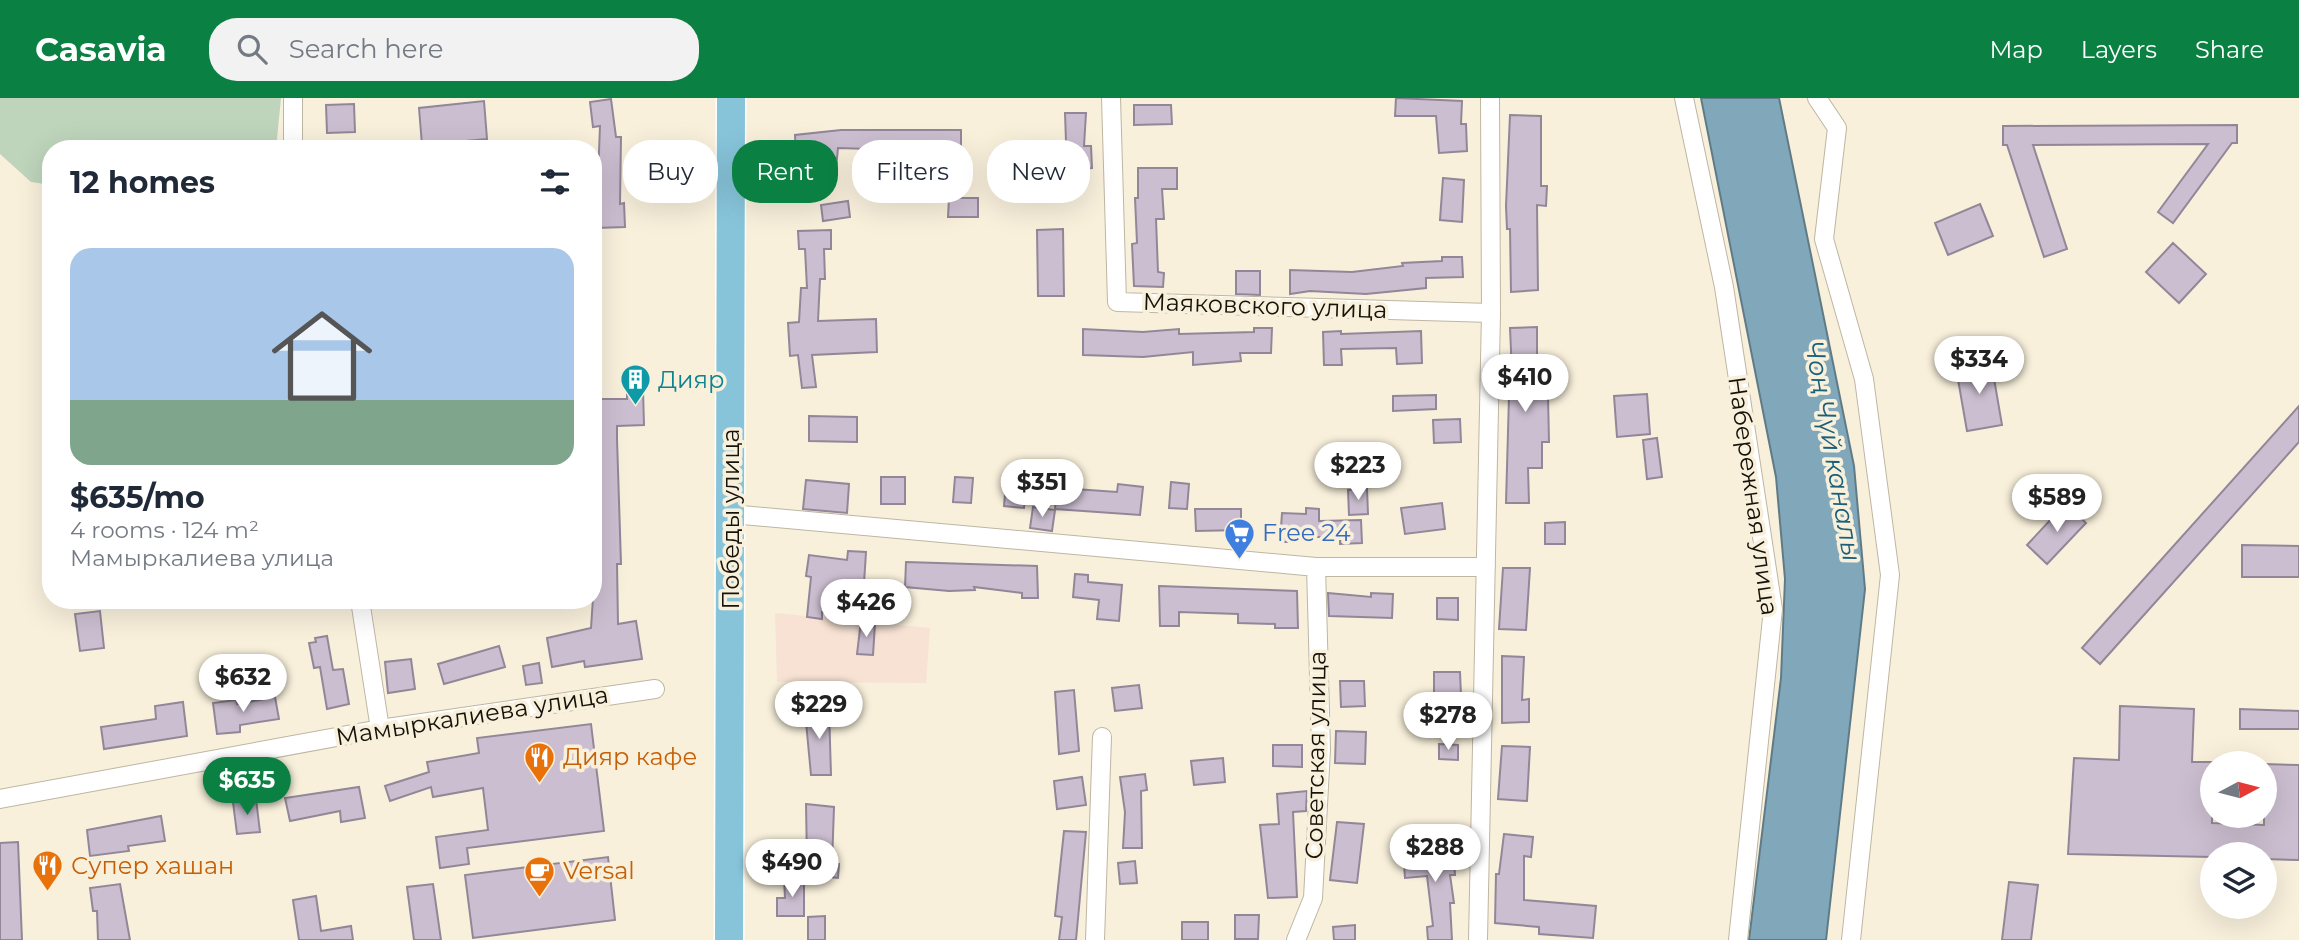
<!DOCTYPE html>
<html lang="en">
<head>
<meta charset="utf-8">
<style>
	:root { --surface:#fff; --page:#f2f2f3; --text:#1f2937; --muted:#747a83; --line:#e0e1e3; --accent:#0b8043 }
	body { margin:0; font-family:Montserrat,sans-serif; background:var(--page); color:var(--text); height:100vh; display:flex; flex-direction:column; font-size:26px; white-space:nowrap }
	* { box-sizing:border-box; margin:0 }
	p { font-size:23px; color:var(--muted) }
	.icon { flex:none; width:38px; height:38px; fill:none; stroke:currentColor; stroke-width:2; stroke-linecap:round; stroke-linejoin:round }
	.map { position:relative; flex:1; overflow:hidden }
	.details { position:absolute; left:42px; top:42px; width:560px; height:469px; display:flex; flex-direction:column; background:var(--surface); border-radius:28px; box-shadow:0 7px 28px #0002 }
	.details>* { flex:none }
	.banner { position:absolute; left:623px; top:42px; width:665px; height:63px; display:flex; gap:14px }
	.needle { width:46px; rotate:83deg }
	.controls { position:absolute; left:2200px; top:653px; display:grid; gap:14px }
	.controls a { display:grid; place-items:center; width:77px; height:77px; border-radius:50%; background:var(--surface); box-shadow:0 7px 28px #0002; font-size:35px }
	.price { position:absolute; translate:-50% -60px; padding:0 16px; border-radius:24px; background:#fff; color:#222; font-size:23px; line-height:46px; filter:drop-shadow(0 2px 4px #0008) }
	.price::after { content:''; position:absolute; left:50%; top:42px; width:21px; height:16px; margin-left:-10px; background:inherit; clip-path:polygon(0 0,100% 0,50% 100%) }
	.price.on { background:var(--accent); color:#fff }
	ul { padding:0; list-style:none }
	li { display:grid; align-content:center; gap:14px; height:371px; padding:0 28px }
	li+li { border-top:2px solid var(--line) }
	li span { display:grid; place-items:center; height:217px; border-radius:21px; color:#555 }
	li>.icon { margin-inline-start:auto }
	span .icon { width:126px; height:126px; fill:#fffc; stroke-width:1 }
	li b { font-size:30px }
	h2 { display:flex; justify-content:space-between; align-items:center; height:84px; padding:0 28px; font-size:30px }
	.pill { padding:0 24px; border-radius:28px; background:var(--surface); box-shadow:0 7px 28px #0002; font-size:24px; line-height:63px }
	.pill.on { background:var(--accent); color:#fff }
	header { display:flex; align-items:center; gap:42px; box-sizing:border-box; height:98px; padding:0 35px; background:var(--accent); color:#fff }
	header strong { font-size:33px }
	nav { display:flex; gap:38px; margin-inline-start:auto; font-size:24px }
	.search { width:490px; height:63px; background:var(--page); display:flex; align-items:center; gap:18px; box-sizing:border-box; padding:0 24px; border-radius:28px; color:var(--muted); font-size:26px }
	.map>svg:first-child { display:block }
	.commercial { fill:#f7e2d4 }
	.green { fill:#bed4bb }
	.water { fill:#81a8ba; stroke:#617b86; stroke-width:2 }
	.building { fill:#cbbed0; stroke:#928798; stroke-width:2 }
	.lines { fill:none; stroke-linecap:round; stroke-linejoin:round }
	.minor-casing { stroke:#beb6a3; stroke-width:20 }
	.primary-casing { stroke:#fff; stroke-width:31 }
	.minor { stroke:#fff; stroke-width:18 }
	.primary { stroke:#87c4da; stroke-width:28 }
	.labels { text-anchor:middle; stroke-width:7; stroke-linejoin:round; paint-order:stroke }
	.street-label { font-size:24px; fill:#15120b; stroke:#f8f0db }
	.culture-label { font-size:24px; fill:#0d838f; stroke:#f8f0db; text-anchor:start }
	.shop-label { font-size:24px; fill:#366cbe; stroke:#f8f0db; text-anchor:start }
	.food-label { font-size:24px; fill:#c56008; stroke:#f8f0db; text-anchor:start }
	.water-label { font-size:26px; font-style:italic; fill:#1a607b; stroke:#f8f0db }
</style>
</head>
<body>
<header>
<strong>Casavia</strong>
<div class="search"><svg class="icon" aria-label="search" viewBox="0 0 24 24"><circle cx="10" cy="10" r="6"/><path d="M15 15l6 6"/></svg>Search here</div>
<nav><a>Map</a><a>Layers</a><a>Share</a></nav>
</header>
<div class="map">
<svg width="2299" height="842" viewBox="0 0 2299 842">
	<rect width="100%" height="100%" fill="#f8f0db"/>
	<!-- commercial -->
	<path class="commercial" d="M775,515L930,530L926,585L777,584Z"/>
	<!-- green -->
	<path class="green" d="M0,0H281L276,51H51V87L31,84L0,56Z"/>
	<!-- water -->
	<path class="water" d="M1701,0H1779L1854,368L1865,491L1826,842H1749L1781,580L1785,481L1776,379Z"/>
	<!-- building -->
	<path class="building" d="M1396,0L1462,3L1461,26H1466L1467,53L1439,55L1436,18H1395Z
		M611,1L616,39H621L620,106L624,105L625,129L596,130L600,28L593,29L590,4Z
		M484,3L487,41L422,47L419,10Z
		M354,6L355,34L327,35L326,7Z
		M1134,7H1171L1172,26L1134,27Z
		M1065,15H1086L1084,48H1091L1092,70L1067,72Z
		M1510,17L1541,18V88H1547L1546,108L1537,107L1538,192L1511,194L1510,131H1507L1506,108Z
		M2237,27V45H2232L2173,125L2158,114L2208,46L2033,47L2067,151L2044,159L2007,47H2003V28Z
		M841,32H961V71H934V53L838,50L835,81H812V60L796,61L795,37Z
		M1138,70H1177V91H1162L1164,121H1156L1158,174L1164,175L1163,189L1134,188L1132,146L1137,145L1135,100H1138Z
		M1443,80L1464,82L1462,124L1440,122Z
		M949,100H978V119H948Z
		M848,103L850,119L823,123L821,107Z
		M1980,106L1993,138L1948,157L1935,125Z
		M1063,131L1064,198H1038L1037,132Z
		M831,132V151H824L825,181H820L818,223L876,221L877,254L812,257L816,289L802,290L798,257L790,258L788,225L799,224L801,190H807L805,151H799L798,133Z
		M2173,145L2206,176L2179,205L2146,174Z
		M1442,159H1462L1463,179L1426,180V190L1366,196L1310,193L1290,196V172L1352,174L1403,168L1402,165L1442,163Z
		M1236,173H1260V197L1236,196Z
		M1537,229V269H1544L1545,298H1548L1549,344H1542V370H1528L1529,405H1506L1509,298H1513L1510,230Z
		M1254,230H1272L1271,255H1240L1241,263L1193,267V254L1143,259L1083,257V231L1143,234L1179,231V236L1254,234Z
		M1341,233V236L1421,233L1422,265L1397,266L1396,250L1341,251L1342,267H1324L1323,234Z
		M1991,263L2002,327L1967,333L1956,270Z
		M643,291L644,327L617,328V341L621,466H617L618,526L636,523L642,561L585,569L584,563L552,569L547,540L591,530L594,485L593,380L598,379V301H627V292Z
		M1647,296L1650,336L1617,339L1614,298Z
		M1436,297V311L1393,313V298Z
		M2299,308V344L2100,566L2082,550Z
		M809,318L857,319V344L809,343Z
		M1460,321L1461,344L1434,345L1433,322Z
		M1657,340L1662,379L1647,381L1643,342Z
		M881,379H905V406H881Z
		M955,379L973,380L971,405L953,404Z
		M806,382L849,386L847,415L803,411Z
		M1006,384L1026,387L1024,410L1004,408Z
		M1171,384L1189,386L1187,411L1169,410Z
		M1057,385L1076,387L1075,391L1117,394L1118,386L1143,389L1140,417L1055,411Z
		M1367,391L1368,416L1349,417L1348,392Z
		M1442,405L1445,431L1405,436L1401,410Z
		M2066,405L2086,425L2047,466L2027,447Z
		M1033,409L1055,412L1052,433L1030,430Z
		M1306,410L1319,411V423L1361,422L1362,445L1340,446V440L1295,438L1294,444H1280L1282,415L1306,416Z
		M1195,411H1241V432L1196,433Z
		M1565,424V446H1545V425Z
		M2242,447L2299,448V479H2242Z
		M848,453L866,454L862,517L822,514V521L807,519L811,479L806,478L809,457L847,462Z
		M906,464L1037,468L1038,500H1022V495L974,489L975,492L949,493L905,489Z
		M1503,470H1530L1526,532L1499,531Z
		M1075,476L1088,477V484L1122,487L1119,523L1097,521L1099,502L1073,499Z
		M1159,488L1297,493L1298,530H1275V526L1238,525V516L1179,514V528H1160Z
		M1328,495L1371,499V495L1393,496L1392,520L1329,518Z
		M1437,500H1458V522L1437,521Z
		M100,513L104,550L80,553L75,516Z
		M861,523L875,525L873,557L857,556Z
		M327,538L333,572L343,571L349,606L327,611L320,569L314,570L309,545L316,544L315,540Z
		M499,548L505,569L444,586L438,566Z
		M1502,558L1524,559L1522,602L1529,601V624L1502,625Z
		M411,561L415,591L388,595L385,564Z
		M539,565L542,585L526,587L523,568Z
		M1434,574H1460L1461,598H1434Z
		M1340,583H1364L1365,608L1341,609Z
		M1139,587L1142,610L1115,613L1112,590Z
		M1074,592L1079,653L1059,656L1055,594Z
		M275,599L279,621L240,627V634L217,636L213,605L236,602L237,606Z
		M183,604L187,638L104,651L101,629L156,621L155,608Z
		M2120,608L2194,611L2192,664H2212V725L2264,727V666L2299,667V762L2264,761V756H2212V759L2068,756L2074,660L2119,662Z
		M829,611L831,677H811L805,613Z
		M2240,611L2299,613V631H2240Z
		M591,626L604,733L467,750L469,766L440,770L436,739L488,732L483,690L433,699L431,689L390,703L385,688L429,674L427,664L479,655L477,640Z
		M1336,633L1366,634L1365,666L1335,665Z
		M1439,646L1458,647V662L1439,661Z
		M1273,647H1302V669L1273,668Z
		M1502,648L1530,649L1527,703L1498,701Z
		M1223,660L1225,684L1194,687L1191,663Z
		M1145,676L1147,692L1141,693L1142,750H1123L1125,714L1120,679Z
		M1082,679L1086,707L1057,711L1054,683Z
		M359,689L365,720L341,724L340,713L290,723L285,700Z
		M1307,693L1306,713L1293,714L1297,799L1268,800L1260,727L1279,726L1277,696Z
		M256,701L260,734L237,736L233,704Z
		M806,706L834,709L832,766H839L838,780L799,776L800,763H807Z
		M161,718L165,743L128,748L129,753L90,758L87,732Z
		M1337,724L1364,726L1357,785L1330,782Z
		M1064,733L1086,734L1076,842H1059L1062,819L1055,818Z
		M1504,736L1533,739L1531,759L1524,758V802L1596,808L1593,840L1539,836V829L1495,825L1496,776H1499Z
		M18,744L22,842H0V745Z
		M1453,748L1455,777H1450L1454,805H1450L1452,842H1428L1427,829L1433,828L1427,778L1405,780L1403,751Z
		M608,759L615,822L473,840L465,777Z
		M1135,763L1137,785L1120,786L1118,765Z
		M784,780H804V818H777V800H785Z
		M2009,784L2038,787L2031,842H2002Z
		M120,786L130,842H98L97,813H93L90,790Z
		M433,786L441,842H414L407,789Z
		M316,798L321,833L351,828L353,842H299L293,802Z
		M1235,817H1259L1258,841H1235Z
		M825,818V842H808V819Z
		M1182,824H1208V842H1182Z
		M1355,827V842H1334L1333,829Z"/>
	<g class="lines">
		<defs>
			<path id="minor" d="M1111,0L1117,204L1491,215
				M1684,0L1724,189L1773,511L1738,842
				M1817,0L1837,30L1824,141L1864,281L1890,477L1851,842
				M293,51V0
				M731,416L1316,469H1486
				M360,502L380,631
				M0,701L380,631L655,591
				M1095,842L1102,639
				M1296,842L1313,800L1321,651L1316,469
				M1478,842L1491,215L1490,0"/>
			<path id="primary" d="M729,842L731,0"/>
		</defs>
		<!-- minor casing -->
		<use href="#minor" class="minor-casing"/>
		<!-- primary casing -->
		<use href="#primary" class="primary-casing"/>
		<!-- minor -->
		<use href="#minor" class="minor"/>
		<!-- primary -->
		<use href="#primary" class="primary"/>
	</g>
	<!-- icons -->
	<defs>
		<symbol id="building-pin" viewBox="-11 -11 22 30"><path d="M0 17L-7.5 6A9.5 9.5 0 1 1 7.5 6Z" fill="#0f9aa8" stroke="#f8f0db"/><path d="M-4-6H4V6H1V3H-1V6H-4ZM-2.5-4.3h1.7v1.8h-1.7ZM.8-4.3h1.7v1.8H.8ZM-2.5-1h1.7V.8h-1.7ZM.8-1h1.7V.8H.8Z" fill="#fff"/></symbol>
		<symbol id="supermarket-pin" viewBox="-11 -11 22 30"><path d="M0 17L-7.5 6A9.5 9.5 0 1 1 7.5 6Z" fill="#3f7fe0" stroke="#f8f0db"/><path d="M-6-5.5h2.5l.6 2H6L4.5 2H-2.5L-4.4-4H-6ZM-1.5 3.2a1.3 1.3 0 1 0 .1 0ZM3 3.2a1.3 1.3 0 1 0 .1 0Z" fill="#fff"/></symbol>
		<symbol id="restaurant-pin" viewBox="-11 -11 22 30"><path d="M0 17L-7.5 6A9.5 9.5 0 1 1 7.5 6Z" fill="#e8710a" stroke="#f8f0db"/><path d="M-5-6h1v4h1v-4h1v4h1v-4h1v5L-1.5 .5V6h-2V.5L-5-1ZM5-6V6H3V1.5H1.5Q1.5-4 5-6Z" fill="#fff"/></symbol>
		<symbol id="cafe-pin" viewBox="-11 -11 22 30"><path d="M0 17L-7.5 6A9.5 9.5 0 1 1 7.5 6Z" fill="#e8710a" stroke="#f8f0db"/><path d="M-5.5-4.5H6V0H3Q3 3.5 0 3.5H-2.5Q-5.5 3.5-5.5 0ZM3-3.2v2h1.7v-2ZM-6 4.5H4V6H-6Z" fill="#fff"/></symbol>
	</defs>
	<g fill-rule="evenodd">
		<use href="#building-pin" x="618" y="264" width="35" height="47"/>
		<use href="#supermarket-pin" x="1222" y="418" width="35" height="47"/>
		<use href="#restaurant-pin" x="522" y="642" width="35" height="47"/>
		<use href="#restaurant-pin" x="30" y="750" width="35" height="47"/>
		<use href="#cafe-pin" x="522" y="756" width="35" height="47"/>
	</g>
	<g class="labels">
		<!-- street labels -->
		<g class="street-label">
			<text transform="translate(1265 208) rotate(2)" y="8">Маяковского улица</text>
			<text transform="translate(1753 398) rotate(82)" y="8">Набережная улица</text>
			<text transform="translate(731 421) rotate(-90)" y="8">Победы улица</text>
			<text transform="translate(472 618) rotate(-9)" y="8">Мамыркалиева улица</text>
			<text transform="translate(1316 657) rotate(-89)" y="8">Советская улица</text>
		</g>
		<!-- culture labels -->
		<g class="culture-label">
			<text x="658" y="290">Дияр</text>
		</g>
		<!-- shop labels -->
		<g class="shop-label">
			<text x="1262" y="443">Free 24</text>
		</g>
		<!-- food labels -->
		<g class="food-label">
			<text x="563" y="667">Дияр кафе</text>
			<text x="71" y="776">Супер хашан</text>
			<text x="563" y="781">Versal</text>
		</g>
		<!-- water labels -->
		<g class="water-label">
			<text transform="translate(1833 353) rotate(80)" y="9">Чоң Чүй каналы</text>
		</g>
	</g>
</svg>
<div class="controls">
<a><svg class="needle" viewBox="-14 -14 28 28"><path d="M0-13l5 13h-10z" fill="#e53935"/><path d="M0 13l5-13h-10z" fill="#747a83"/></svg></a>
<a><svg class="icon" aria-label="layers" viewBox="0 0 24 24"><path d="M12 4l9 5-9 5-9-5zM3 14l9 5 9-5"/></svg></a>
</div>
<b class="price" style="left:1979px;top:298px">$334</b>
<b class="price" style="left:1525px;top:316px">$410</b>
<b class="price" style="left:1358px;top:404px">$223</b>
<b class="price" style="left:1042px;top:421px">$351</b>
<b class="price" style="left:2057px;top:436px">$589</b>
<b class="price" style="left:866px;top:541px">$426</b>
<b class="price" style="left:243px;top:616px">$632</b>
<b class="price" style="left:819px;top:643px">$229</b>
<b class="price" style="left:1448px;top:654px">$278</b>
<b class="price on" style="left:247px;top:719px">$635</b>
<b class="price" style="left:1435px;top:786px">$288</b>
<b class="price" style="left:792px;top:801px">$490</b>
<div class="banner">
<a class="pill">Buy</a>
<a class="pill on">Rent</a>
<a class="pill">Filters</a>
<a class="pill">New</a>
</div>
<section class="details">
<h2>12 homes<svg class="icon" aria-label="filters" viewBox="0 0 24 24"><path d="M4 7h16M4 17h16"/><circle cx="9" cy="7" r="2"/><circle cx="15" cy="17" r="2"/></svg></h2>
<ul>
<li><span style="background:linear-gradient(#a9c7e8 70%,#7fa58c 0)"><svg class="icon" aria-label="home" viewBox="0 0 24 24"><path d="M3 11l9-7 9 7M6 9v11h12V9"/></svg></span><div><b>$635/mo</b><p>4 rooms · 124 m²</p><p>Мамыркалиева улица</p></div></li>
</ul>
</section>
</div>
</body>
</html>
